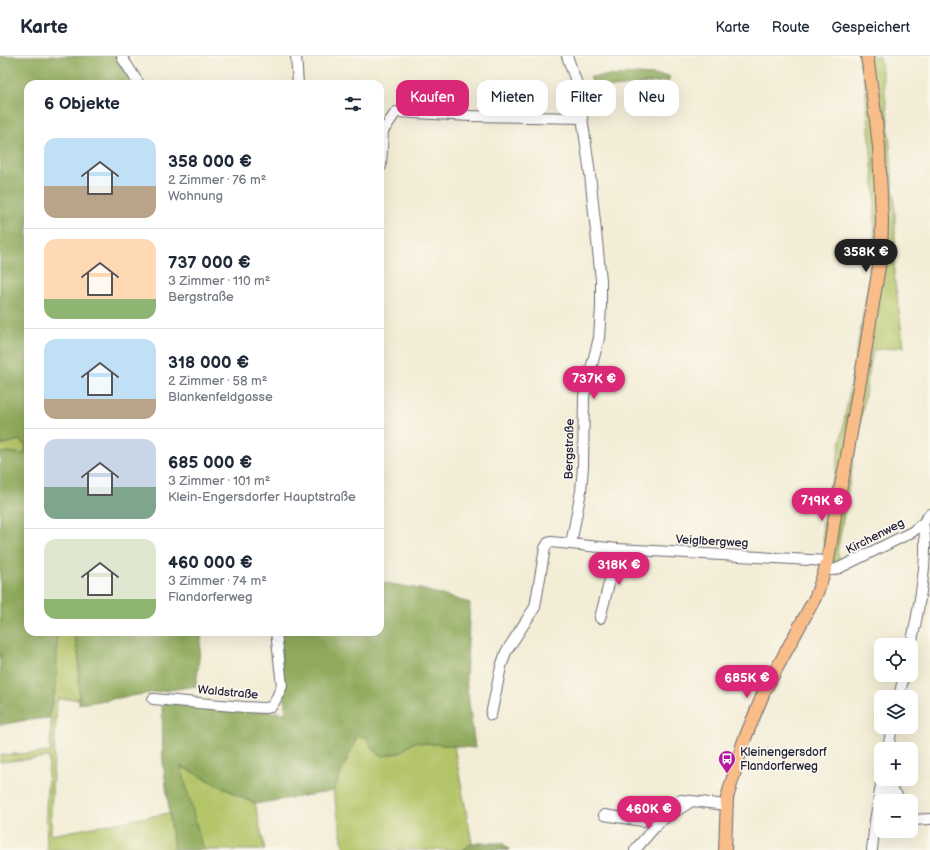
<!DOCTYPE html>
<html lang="de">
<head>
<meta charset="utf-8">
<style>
	:root { --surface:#fff; --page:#f2f2f3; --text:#1f2937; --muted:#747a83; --line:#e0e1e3; --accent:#db2777 }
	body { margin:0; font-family:"Balsamiq Sans",sans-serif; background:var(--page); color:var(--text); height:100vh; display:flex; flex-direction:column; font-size:15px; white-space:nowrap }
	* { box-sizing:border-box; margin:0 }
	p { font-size:13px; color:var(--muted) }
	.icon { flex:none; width:22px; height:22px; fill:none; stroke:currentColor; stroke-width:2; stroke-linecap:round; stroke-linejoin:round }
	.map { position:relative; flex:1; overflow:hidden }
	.side { position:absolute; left:24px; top:24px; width:360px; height:556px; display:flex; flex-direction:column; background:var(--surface); border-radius:12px; box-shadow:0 4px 16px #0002 }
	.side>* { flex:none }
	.top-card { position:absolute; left:396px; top:24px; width:380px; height:36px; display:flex; gap:8px }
	.buttons { position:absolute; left:874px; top:582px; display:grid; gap:8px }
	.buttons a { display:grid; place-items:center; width:44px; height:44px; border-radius:8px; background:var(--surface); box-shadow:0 4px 16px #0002; font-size:20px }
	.price { position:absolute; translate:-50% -34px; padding:0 9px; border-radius:14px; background:var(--accent); color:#fff; font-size:13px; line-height:26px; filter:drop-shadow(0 1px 2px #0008) }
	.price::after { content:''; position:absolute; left:50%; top:24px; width:12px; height:9px; margin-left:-6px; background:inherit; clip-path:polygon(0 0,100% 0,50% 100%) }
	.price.selected { background:#222; color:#fff }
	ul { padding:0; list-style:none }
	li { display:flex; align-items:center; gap:12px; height:100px; padding:0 20px }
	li+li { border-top:1px solid var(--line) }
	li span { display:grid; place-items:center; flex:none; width:112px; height:80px; border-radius:12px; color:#555 }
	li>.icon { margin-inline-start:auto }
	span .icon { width:48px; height:48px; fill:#fffc; stroke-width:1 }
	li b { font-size:17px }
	h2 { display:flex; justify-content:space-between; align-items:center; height:48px; padding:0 20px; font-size:17px }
	.pill { padding:0 14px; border-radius:12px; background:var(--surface); box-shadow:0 4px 16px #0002; font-size:14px; line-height:36px }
	.pill.selected { background:var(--accent); color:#fff }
	header { display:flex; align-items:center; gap:24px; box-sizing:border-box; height:56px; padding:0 20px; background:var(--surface); border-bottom:1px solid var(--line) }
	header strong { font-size:19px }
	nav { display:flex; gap:22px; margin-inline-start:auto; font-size:14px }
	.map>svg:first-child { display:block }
	.green { fill:#b4c467; stroke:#6b7351 }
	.forest { fill:#8faa5c; stroke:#58664c }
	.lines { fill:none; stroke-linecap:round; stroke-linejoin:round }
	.minor-casing { stroke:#6b6971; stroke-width:12 }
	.major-casing { stroke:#6b6971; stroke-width:14 }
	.minor { stroke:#fff; stroke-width:10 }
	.major { stroke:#f8bd89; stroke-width:12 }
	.labels { text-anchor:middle; stroke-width:3.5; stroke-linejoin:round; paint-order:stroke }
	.street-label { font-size:12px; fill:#22223b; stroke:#fbf7ec }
	.poi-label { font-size:12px; fill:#22223b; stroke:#fbf7ec; text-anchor:start }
</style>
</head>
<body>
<header>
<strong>Karte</strong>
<nav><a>Karte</a><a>Route</a><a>Gespeichert</a></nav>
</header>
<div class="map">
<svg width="930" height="794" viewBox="0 0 930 794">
	<rect width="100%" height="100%" fill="#fbf7ec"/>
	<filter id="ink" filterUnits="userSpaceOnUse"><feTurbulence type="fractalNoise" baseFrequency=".025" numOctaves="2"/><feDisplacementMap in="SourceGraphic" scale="8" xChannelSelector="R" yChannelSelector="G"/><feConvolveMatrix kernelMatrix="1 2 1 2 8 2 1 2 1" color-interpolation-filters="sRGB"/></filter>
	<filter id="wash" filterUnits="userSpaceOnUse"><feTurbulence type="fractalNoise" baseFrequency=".012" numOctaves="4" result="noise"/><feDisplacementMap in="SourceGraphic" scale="16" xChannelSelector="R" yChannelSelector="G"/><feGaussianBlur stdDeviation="0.9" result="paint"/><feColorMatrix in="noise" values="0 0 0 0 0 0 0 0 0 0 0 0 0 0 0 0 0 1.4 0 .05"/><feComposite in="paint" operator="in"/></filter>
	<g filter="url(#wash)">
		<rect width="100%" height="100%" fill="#f3edd6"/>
		<!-- green -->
		<path class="green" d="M859,0H880L887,53L895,154V197L894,218L904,291L873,294L837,497L842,506L820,507V501L824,498L823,468L827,451L825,439L831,429L835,417L874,197L875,142L865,29Z
			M19,384L26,390L24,398L7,396L0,398V389Z
			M57,576H74L79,603V643H58L57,646L51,755V779L169,757L174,794H47L46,753L49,701L0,706V699L50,696L51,663L48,662C58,632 57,607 57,576Z
			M357,680L367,681L373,693L400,697L414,686L454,690L472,787L462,794H344L333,735Z
			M180,710L255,748L265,794H203Z"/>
		<!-- forest -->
		<path class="forest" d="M0,0H118L141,28H28V576H57C57,607 58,632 48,662L27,664L0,669V398L7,396L24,398L26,390L19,384L0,389Z
			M638,18L669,20V25L595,33L590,21Z
			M380,526L420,533L470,547L466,623L475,692L414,686L400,697L382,700L372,693L367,681L357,680L333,735L255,748L181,710L203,794H174L163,706L162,647L286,657L279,576H380Z
			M74,576H202L196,630L79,648V603Z
			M472,787H502L510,794H462Z"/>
	</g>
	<g filter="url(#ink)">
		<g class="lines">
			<defs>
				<path id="minor" d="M122,0L123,3L139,28
					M296,0L298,28
					M381,110L383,75L396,56L471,60L582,62
					M571,488L618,493L828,505
					M826,513L833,514L839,512L912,476L923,467L930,458
					M600,562L618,493
					M911,589C918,557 930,497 923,467
					M899,641L904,619
					M153,643L244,651L265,652L271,651L275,645L282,630L276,576
					M491,659L501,611L506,596L535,551L545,492L548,487L551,486L571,488L581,435L583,410L584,340L599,282L601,251V224L590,118L579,39L577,28L567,0
					M888,693L892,671
					M880,733L894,736L897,739V745
					M604,759L643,765L650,762L676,746L681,744L692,745
					M911,764L930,763
					M635,794L659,766L692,745L726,749
					M872,794L875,765L882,723"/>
				<path id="major" d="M725,794L727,742L743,687L764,636L816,540L828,505L836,452L845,411L866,291L881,198L882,164L879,91L875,57L867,0"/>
			</defs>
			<!-- minor casing -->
			<use href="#minor" class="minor-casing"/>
			<!-- major casing -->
			<use href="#major" class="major-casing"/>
			<!-- minor -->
			<use href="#minor" class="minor"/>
			<!-- major -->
			<use href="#major" class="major"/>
		</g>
	</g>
	<!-- icons -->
	<defs>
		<symbol id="bus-pin" viewBox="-11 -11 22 30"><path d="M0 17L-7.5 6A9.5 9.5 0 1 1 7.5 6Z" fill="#b5179e" stroke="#fbf7ec"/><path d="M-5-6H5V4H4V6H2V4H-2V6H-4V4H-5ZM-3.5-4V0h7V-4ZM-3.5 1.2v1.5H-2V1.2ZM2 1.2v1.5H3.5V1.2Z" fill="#fff"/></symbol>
	</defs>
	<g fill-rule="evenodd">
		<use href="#bus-pin" x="717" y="693" width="20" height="27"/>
	</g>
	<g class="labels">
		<!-- street labels -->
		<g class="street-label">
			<text transform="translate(569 393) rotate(-89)" y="4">Bergstraße</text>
			<text transform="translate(875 480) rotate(-27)" y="4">Kirchenweg</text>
			<text transform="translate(712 485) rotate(3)" y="4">Veiglbergweg</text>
			<text transform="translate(228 636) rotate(5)" y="4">Waldstraße</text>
		</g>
		<!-- poi labels -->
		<g class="poi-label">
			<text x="740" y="700">Kleinengersdorf<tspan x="740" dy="14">Flandorferweg</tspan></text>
		</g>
	</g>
</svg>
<div class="buttons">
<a><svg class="icon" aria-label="locate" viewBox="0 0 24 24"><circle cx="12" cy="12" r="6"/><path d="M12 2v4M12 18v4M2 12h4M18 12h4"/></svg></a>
<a><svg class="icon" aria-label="layers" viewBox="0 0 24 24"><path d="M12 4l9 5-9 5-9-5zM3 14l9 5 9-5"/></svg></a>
<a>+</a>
<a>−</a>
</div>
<b class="price selected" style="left:866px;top:217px">358K €</b>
<b class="price" style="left:594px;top:344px">737K €</b>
<b class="price" style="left:822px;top:466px">719K €</b>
<b class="price" style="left:619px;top:530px">318K €</b>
<b class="price" style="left:747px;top:643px">685K €</b>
<b class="price" style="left:649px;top:774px">460K €</b>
<div class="top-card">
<a class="pill selected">Kaufen</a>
<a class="pill">Mieten</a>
<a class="pill">Filter</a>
<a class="pill">Neu</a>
</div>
<section class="side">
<h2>6 Objekte<svg class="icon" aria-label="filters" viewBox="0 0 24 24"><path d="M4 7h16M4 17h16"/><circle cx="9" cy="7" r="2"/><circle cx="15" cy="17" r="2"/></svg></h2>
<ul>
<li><span style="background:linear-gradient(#bfe0f5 60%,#b9a48a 0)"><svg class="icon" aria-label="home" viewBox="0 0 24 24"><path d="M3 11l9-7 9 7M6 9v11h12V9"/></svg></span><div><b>358 000 €</b><p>2 Zimmer · 76 m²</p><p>Wohnung</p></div></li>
<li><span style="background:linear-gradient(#ffd9b3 75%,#8fb573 0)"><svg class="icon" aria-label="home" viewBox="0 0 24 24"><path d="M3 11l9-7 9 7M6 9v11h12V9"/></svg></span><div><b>737 000 €</b><p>3 Zimmer · 110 m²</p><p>Bergstraße</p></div></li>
<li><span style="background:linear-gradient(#bfe0f5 75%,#b9a48a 0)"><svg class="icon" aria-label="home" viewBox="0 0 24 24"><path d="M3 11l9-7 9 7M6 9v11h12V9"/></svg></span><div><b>318 000 €</b><p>2 Zimmer · 58 m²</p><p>Blankenfeldgasse</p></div></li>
<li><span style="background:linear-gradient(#c9d6e8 60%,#7fa58c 0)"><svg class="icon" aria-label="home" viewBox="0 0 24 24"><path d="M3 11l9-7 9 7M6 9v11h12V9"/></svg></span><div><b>685 000 €</b><p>3 Zimmer · 101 m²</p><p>Klein-Engersdorfer Hauptstraße</p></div></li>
<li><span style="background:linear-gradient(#dfe7d0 75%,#8fb573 0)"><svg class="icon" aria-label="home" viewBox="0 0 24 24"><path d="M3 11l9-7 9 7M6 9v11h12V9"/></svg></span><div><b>460 000 €</b><p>3 Zimmer · 74 m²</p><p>Flandorferweg</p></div></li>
</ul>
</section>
</div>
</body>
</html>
